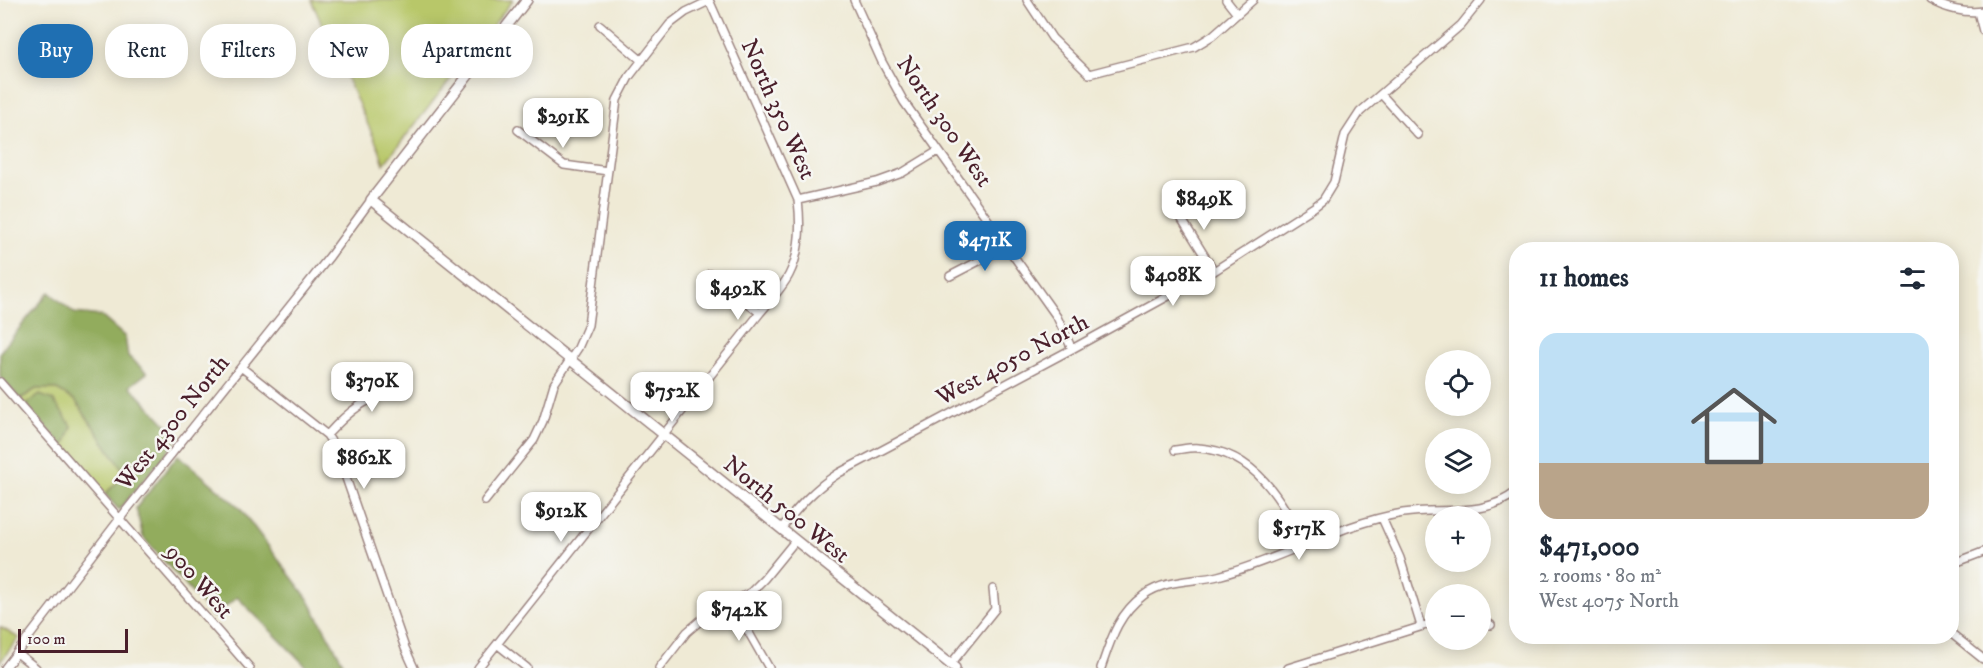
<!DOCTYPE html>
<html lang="en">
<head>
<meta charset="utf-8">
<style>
	:root { --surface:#fff; --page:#f2f2f3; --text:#1f2937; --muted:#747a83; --accent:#1f6fb2 }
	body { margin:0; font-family:"IM FELL DW Pica",serif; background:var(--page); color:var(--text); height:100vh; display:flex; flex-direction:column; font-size:22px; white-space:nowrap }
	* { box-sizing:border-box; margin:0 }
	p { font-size:20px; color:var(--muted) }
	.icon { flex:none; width:33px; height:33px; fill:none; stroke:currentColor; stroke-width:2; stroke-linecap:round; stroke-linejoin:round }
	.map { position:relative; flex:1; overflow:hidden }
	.details { position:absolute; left:1509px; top:242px; width:450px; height:402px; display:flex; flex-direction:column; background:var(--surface); border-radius:24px; box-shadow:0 3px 15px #0003 }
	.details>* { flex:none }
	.banner { position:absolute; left:18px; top:24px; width:570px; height:54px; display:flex; gap:12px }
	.tools { position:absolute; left:1425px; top:350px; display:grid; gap:12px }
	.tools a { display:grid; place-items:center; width:66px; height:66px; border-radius:50%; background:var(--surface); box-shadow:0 3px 15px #0003; font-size:30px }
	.scale { position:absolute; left:18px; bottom:15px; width:110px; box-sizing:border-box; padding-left:6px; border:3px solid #4a1f2b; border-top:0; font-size:16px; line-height:21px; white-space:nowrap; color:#4a1f2b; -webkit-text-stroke:4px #f6f6f2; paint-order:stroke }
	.price { position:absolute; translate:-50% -51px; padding:0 14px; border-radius:12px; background:#fff; color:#222; font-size:20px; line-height:39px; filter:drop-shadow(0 2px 3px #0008) }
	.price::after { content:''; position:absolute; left:50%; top:36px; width:18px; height:14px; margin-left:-9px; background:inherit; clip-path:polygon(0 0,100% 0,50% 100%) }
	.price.on { background:var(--accent); color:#fff }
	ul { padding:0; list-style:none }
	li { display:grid; align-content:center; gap:12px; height:318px; padding:0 30px }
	li span { display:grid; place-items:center; height:186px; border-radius:18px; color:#555 }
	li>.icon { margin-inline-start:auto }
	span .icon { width:108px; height:108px; fill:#fffc; stroke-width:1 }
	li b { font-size:26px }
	h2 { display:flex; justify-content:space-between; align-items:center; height:72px; padding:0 30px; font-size:26px }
	.chip { padding:0 21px; border-radius:24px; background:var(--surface); box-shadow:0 3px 15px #0003; font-size:21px; line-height:54px }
	.chip.on { background:var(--accent); color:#fff }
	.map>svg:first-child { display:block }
	.green { fill:#b8c769; stroke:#81734a; stroke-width:1.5 }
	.forest { fill:#92ac5d; stroke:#6e6644; stroke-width:1.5 }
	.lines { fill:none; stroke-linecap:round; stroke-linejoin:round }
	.street-casing { stroke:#9c8480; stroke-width:10 }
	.secondary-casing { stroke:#9c8480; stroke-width:12 }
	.street { stroke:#fff; stroke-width:7 }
	.secondary { stroke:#fff; stroke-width:9 }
	.labels { text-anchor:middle; stroke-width:5; stroke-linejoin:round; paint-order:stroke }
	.street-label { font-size:24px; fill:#4a1f2b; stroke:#f6f6f2 }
</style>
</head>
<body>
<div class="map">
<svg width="1983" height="668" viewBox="0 0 1983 668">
	<rect width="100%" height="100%" fill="#f6f6f2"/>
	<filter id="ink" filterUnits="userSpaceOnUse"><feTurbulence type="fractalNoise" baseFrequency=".0167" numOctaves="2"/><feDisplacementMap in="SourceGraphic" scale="12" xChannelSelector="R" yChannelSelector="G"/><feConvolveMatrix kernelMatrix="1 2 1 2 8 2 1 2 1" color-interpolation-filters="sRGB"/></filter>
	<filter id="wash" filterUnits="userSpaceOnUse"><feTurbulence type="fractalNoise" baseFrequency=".008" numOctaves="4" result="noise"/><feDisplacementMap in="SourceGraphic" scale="24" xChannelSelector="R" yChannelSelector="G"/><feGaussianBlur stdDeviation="1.35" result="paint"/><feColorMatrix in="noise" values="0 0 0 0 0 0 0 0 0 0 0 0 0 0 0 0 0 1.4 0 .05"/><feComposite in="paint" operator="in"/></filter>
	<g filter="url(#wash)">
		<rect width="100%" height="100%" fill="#efead5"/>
		<!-- green -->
		<path class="green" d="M311,0H513L384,164L379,149Z
			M36,389H55L75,400L126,474L105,494L64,447L72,426L40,395L26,405L20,399Z
			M0,627L19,638L0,662Z"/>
		<!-- forest -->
		<path class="forest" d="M49,292L74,313L101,316L125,337L128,356L147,373L130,386L179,438L119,510L105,494L126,474L75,400L55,389H36L20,399L0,377V352Z
			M40,395L53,400L72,426L64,447L26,405Z
			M178,455L239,507L308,599L346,668H308L237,597L213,617L143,537L136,508Z"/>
	</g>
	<g filter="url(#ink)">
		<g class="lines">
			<defs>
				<path id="street" d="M854,0L882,62L904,102L1057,317L1072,349
					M1027,0L1052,38L1089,74L1194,47L1212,36L1253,0
					M1226,0L1237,14
					M1930,0C1944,8 1966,14 1983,11
					M1978,12L1983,31
					M600,25L642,61
					M1381,94L1418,135
					M518,130L564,165L608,171
					M1175,194L1173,205L1214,271
					M798,200L877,182L902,173L938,151
					M710,274L760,313
					M950,276L1008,246
					M241,367L327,435L336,449L405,648L414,668
					M0,382L250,668
					M327,435C337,424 347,414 359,406C375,395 388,394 404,380
					M1175,450C1183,449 1192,447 1199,448C1256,452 1282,501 1305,546
					M485,501L534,440L543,421L554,384L578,348L588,325L617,100L629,77L670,24L686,12L709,1
					M1382,518L1400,558L1421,626
					M781,529C798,507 815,488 839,473L1072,349L1214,271L1314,207L1323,200L1334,182L1345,135L1360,112L1461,25L1481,0
					M1952,564L1983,552
					M732,603L769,668
					M1480,619L1491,625
					M1952,634L1983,659
					M497,644L527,668
					M17,653L36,668
					M950,665L995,609L993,589
					M5,668L125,512L330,256L371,200
					M478,668L760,313C770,301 782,288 789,275C801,252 801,225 798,200L709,0
					M659,668L687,632L701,620L751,592L764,579L795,541
					M1101,668C1111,639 1118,614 1144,595C1166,579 1193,582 1218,576C1281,560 1338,524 1403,513C1441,507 1484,518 1516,492
					M1288,668L1436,622"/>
				<path id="secondary" d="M527,0L371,200L955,668"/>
			</defs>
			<!-- street casing -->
			<use href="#street" class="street-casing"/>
			<!-- secondary casing -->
			<use href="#secondary" class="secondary-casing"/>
			<!-- street -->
			<use href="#street" class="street"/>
			<!-- secondary -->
			<use href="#secondary" class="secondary"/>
		</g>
	</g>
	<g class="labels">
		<!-- street labels -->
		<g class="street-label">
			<text transform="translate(779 109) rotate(66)" y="8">North 350 West</text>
			<text transform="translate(945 121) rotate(56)" y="8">North 300 West</text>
			<text transform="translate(1012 359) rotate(-28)" y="8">West 4050 North</text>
			<text transform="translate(172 422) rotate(-51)" y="8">West 4300 North</text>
			<text transform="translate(787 509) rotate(39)" y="8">North 500 West</text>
			<text transform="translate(200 581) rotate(49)" y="8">900 West</text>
		</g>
	</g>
</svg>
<div class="tools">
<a><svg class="icon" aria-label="locate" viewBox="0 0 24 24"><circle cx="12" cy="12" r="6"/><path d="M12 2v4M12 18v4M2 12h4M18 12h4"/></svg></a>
<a><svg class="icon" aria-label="layers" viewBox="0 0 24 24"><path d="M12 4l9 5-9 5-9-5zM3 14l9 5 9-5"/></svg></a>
<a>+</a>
<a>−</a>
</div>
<div class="scale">100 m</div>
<b class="price" style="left:563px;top:149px">$291K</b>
<b class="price" style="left:1204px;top:231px">$849K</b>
<b class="price on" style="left:985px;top:272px">$471K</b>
<b class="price" style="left:1173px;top:307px">$408K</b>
<b class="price" style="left:738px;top:321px">$492K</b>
<b class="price" style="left:372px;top:413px">$370K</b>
<b class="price" style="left:672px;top:423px">$752K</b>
<b class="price" style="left:364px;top:490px">$862K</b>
<b class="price" style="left:561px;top:543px">$912K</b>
<b class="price" style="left:1299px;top:561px">$517K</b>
<b class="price" style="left:739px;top:642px">$742K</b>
<div class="banner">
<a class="chip on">Buy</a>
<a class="chip">Rent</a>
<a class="chip">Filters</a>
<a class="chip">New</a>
<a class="chip">Apartment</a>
</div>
<section class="details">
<h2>11 homes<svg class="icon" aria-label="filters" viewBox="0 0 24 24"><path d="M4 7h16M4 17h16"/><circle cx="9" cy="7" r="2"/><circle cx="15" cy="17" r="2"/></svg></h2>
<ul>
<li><span style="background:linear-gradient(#bfe0f5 70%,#b9a48a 0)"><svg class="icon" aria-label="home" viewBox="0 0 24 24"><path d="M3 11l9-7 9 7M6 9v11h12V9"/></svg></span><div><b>$471,000</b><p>2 rooms · 80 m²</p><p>West 4075 North</p></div></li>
</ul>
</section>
</div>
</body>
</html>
